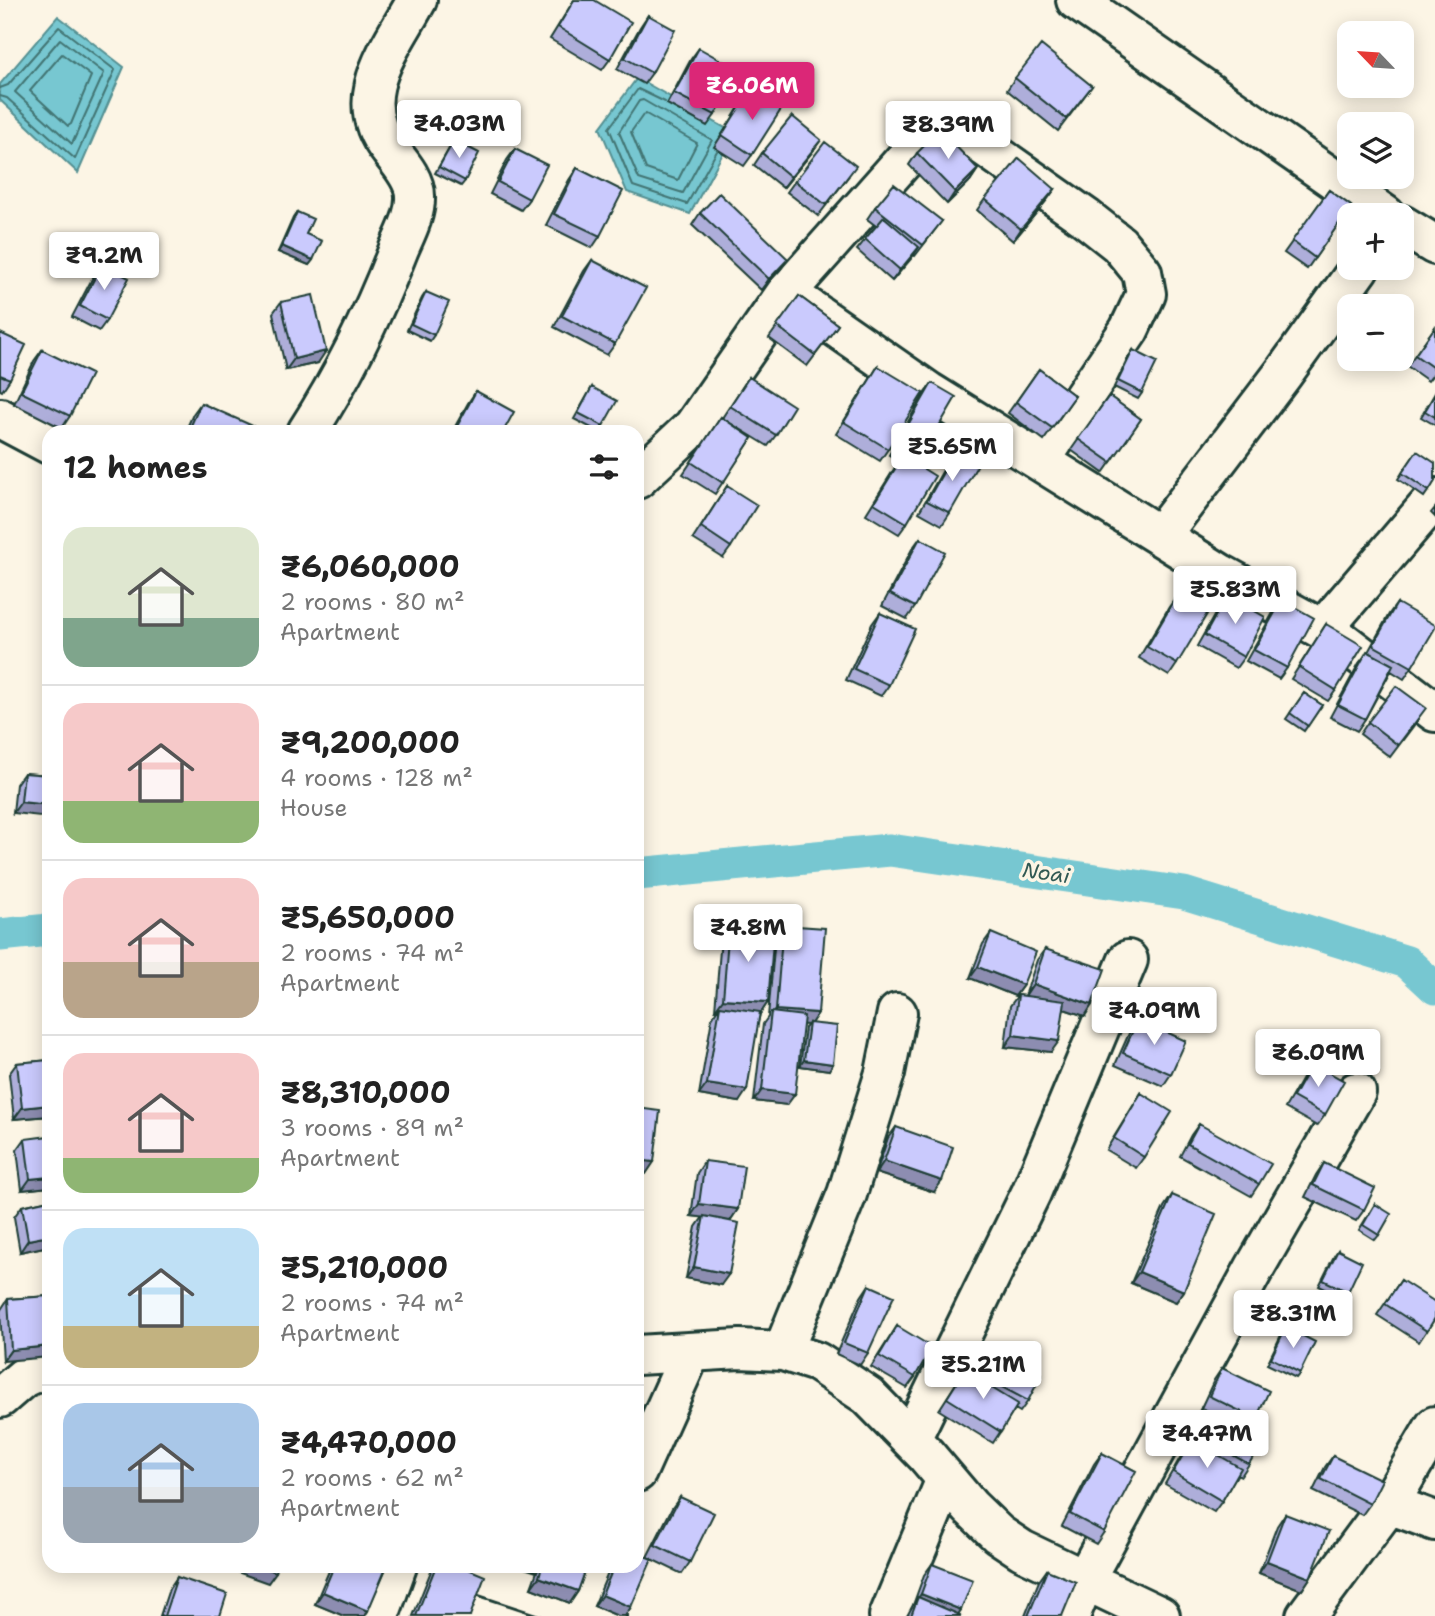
<!DOCTYPE html>
<html lang="en">
<head>
<meta charset="utf-8">
<style>
	:root { --surface:#fff; --page:#f2f2f2; --text:#222; --muted:#767676; --line:#e0e0e0; --accent:#db2777 }
	body { margin:0; font-family:"Shantell Sans",sans-serif; background:var(--page); color:var(--text); height:100vh; display:flex; flex-direction:column; font-size:26px; white-space:nowrap }
	* { box-sizing:border-box; margin:0 }
	p { font-size:23px; color:var(--muted) }
	.icon { flex:none; width:38px; height:38px; fill:none; stroke:currentColor; stroke-width:2; stroke-linecap:round; stroke-linejoin:round }
	.map { position:relative; flex:1; overflow:hidden }
	.drawer { position:absolute; left:42px; top:425px; width:602px; height:1148px; display:flex; flex-direction:column; background:var(--surface); border-radius:21px; box-shadow:0 4px 18px #0003 }
	.drawer>* { flex:none }
	.needle { width:46px; rotate:295deg }
	.fabs { position:absolute; left:1337px; top:21px; display:grid; gap:14px }
	.fabs a { display:grid; place-items:center; width:77px; height:77px; border-radius:14px; background:var(--surface); box-shadow:0 4px 18px #0003; font-size:35px }
	.price { position:absolute; translate:-50% -60px; padding:0 16px; border-radius:7px; background:#fff; color:#222; font-size:23px; line-height:46px; filter:drop-shadow(0 2px 4px #0008) }
	.price::after { content:''; position:absolute; left:50%; top:42px; width:21px; height:16px; margin-left:-10px; background:inherit; clip-path:polygon(0 0,100% 0,50% 100%) }
	.price.active { background:var(--accent); color:#fff }
	ul { padding:0; list-style:none }
	li { display:flex; align-items:center; gap:21px; height:175px; padding:0 21px }
	li+li { border-top:2px solid var(--line) }
	li span { display:grid; place-items:center; flex:none; width:196px; height:140px; border-radius:21px; color:#555 }
	li>.icon { margin-inline-start:auto }
	span .icon { width:84px; height:84px; fill:#fffc; stroke-width:1 }
	li b { font-size:30px }
	h2 { display:flex; justify-content:space-between; align-items:center; height:84px; padding:0 21px; font-size:30px }
	.map>svg:first-child { display:block }
	.water { fill:#77c7d1; stroke:#549092; stroke-width:2 }
	.lines { fill:none; stroke-linecap:round; stroke-linejoin:round }
	.shore { stroke:#427473; stroke-width:2 }
	.canal { stroke:#77c7d1; stroke-width:33 }
	.minor-casing { stroke:#1f3d34; stroke-width:44 }
	.minor { stroke:#fcf5e5; stroke-width:38 }
	.wall { fill:#aeaeda; stroke:#1f3d34; stroke-width:2 }
	.shaded-wall { fill:#8d8db1; stroke:#1f3d34; stroke-width:2 }
	.building { fill:#cacafd; stroke:#1f3d34; stroke-width:2 }
	.labels { text-anchor:middle; stroke-width:7; stroke-linejoin:round; paint-order:stroke }
	.water-label { font-size:21px; font-style:italic; fill:#315953; stroke:#fcf5e5 }
</style>
</head>
<body>
<div class="map">
<svg width="1435" height="1616" viewBox="0 0 1435 1616">
	<rect width="100%" height="100%" fill="#fcf5e5"/>
	<filter id="ink" filterUnits="userSpaceOnUse"><feTurbulence type="fractalNoise" baseFrequency=".0143" numOctaves="2"/><feDisplacementMap in="SourceGraphic" scale="14" xChannelSelector="R" yChannelSelector="G"/><feConvolveMatrix kernelMatrix="1 2 1 2 8 2 1 2 1" color-interpolation-filters="sRGB"/></filter>
	<g filter="url(#ink)">
		<!-- water -->
		<path class="water" d="M58,16L124,67L78,173L0,100V84Z
			M637,78L734,133L690,214L627,192L600,128Z"/>
		<g class="lines">
			<!-- shore -->
			<path class="shore" d="M60,39L104,73L72,144L15,92Z
				M62,54L91,76L71,124L68,126L30,91Z
				M0,88L8,85L59,27L115,70L75,159L7,98L0,96
				M643,100L712,140L683,193L639,179L619,132L639,101Z
				M665,102L638,89L609,128L633,186L687,204L717,151
				M646,114L697,143L678,180L646,169L631,132L643,115Z"/>
			<!-- canal -->
			<path class="canal" d="M637,874L890,850L1184,893L1407,962L1435,988
				M0,935L49,930"/>
			<defs>
				<path id="minor" d="M1076,0L1385,215
					M1402,225L1435,245
					M794,298L929,392L1221,574L1338,638L1435,712
					M0,418L49,444
					M307,432C344,375 373,315 398,251C405,234 416,215 415,196C415,179 400,163 390,150C348,98 391,48 417,0
					M637,479L693,427L786,293L938,122L951,123L1086,218L1119,244L1142,272L1146,294L1129,330L1040,461
					M1160,536L1283,374L1359,268
					M1323,629L1435,498
					M783,1351L847,1194L885,1073L897,1013
					M637,1355L740,1349L783,1351L817,1362L868,1396L926,1455L970,1507L998,1534L1022,1550L1160,1616
					M0,1398L23,1378L49,1366
					M911,1439L1031,1193L1128,960
					M637,1472L691,1352
					M1389,1504L1435,1521
					M455,1566L606,1616
					M577,1606L595,1566
					M379,1616L397,1566
					M889,1616L946,1479
					M1070,1616L1085,1579L1254,1269L1356,1092
					M1306,1616L1389,1504L1435,1426"/>
			</defs>
			<!-- minor casing -->
			<use href="#minor" class="minor-casing"/>
			<!-- minor -->
			<use href="#minor" class="minor"/>
		</g>
		<!-- wall -->
		<path class="wall" d="M574,0H594L610,59L602,70L550,39Z
			M648,15L652,73L644,84L617,69L640,27Z
			M699,48L715,115L707,126L667,104L691,59Z
			M1015,78L1092,86L1058,131L1007,90Z
			M751,89L752,155L744,166L714,147Z
			M454,140L465,181L461,186L435,173Z
			M515,149L529,199L521,210L490,194L507,160Z
			M813,151L783,188L754,165L762,153Z
			M917,153L978,169L970,181L947,204L909,165Z
			M577,168L600,236L592,248L546,225L569,180Z
			M848,177L818,216L787,192L795,181Z
			M1055,189L1047,200L1013,241L977,210L985,199Z
			M1329,190L1351,206L1307,269L1284,253Z
			M875,207L942,221L915,256L913,255L892,281L857,250L876,226L867,219Z
			M297,212L306,234L313,260L309,265L278,252L293,218Z
			M700,213L788,259L780,270L761,290L692,225Z
			M592,260L615,344L607,355L554,327L584,271Z
			M102,264L107,320L99,331L72,317L94,275Z
			M426,292L434,335L430,341L407,330L422,298Z
			M799,296L838,325L807,366L769,338Z
			M281,302L318,363L286,370L273,313Z
			M1435,327V372L1428,381L1407,366Z
			M0,333L10,379L2,391L0,390Z
			M42,350L70,416L62,428L14,404L34,361Z
			M1133,350L1142,393L1138,399L1114,387L1129,356Z
			M878,366L888,449L880,461L836,434Z
			M1039,369L1075,396L1044,440L1008,413Z
			M749,377L776,435L768,446L722,418Z
			M932,383L921,457L916,465L907,523L899,534L866,514L899,461L889,455L924,394Z
			M592,387L603,426L599,432L574,419Z
			M476,391L503,432H452L468,403Z
			M1435,393V425L1421,417Z
			M1109,396L1141,419L1103,473L1071,450Z
			M201,403L261,432H185L193,414Z
			M721,417L752,438L715,494L683,474Z
			M1417,451L1435,481L1424,497L1398,479Z
			M954,453L950,513L942,525L919,512L946,465Z
			M727,486L731,547L723,558L693,539Z
			M1435,508V517L1431,513Z
			M920,538L915,607L907,619L882,606L912,549Z
			M1227,595L1244,657L1236,668L1197,646L1219,607Z
			M1177,596V664L1169,676L1139,658L1169,607Z
			M1282,600L1287,668L1279,679L1246,661L1274,611Z
			M1397,603L1412,667L1404,679L1391,671L1365,719L1357,731L1330,717L1359,663L1368,652L1389,614Z
			M880,613L889,685L881,696L846,680L872,624Z
			M1326,624L1336,690L1328,701L1291,679Z
			M1304,693L1322,705L1304,731L1286,719Z
			M1418,720L1390,757L1360,734L1368,722Z
			M24,773L49,775L13,813L16,784Z
			M783,925L818,1013L811,1023L829,1070L800,1066L805,1028L808,1025L803,1024L787,1105L754,1101L763,1024L768,1017L775,937Z
			M729,926L768,1002L760,1014L739,1102L699,1095L712,1018L717,1010H715L721,938Z
			M991,933L1023,985L1015,996L970,978L983,944Z
			M1045,949L1085,1016L1064,1009L1051,1052L1005,1047L1010,1006L1018,995L1025,996L1037,960Z
			M1138,1019L1171,1074L1163,1086L1115,1065L1130,1031Z
			M49,1060V1116L14,1119L9,1074L17,1063Z
			M1312,1063L1325,1115L1317,1126L1285,1108L1304,1075Z
			M1141,1093L1144,1157L1136,1168L1106,1150Z
			M1199,1124L1259,1184L1251,1196L1180,1156L1191,1135Z
			M896,1127L934,1192L876,1173L888,1138Z
			M25,1139L49,1187L22,1190L17,1150Z
			M705,1161L738,1209L730,1221L721,1285L686,1278L696,1227L703,1217L691,1216L697,1173Z
			M1324,1163L1364,1210L1356,1221L1305,1197L1316,1175Z
			M1172,1195L1184,1291L1176,1302L1131,1283L1164,1207Z
			M49,1200V1246L20,1252L14,1217L22,1206Z
			M1375,1204L1379,1235L1375,1240L1359,1230Z
			M1338,1250L1348,1292L1344,1298L1319,1286L1334,1256Z
			M1401,1280L1435,1318L1419,1342L1377,1315Z
			M869,1285L868,1353L860,1365L836,1354L861,1297Z
			M49,1296L3,1361L0,1311L8,1299Z
			M897,1326L915,1377L907,1388L871,1367Z
			M1286,1327L1300,1373L1296,1378L1267,1364L1282,1333Z
			M1003,1354L1028,1401L1020,1412L1015,1409L993,1443L939,1410L964,1371L985,1384L995,1365Z
			M1222,1368L1256,1419L1250,1426L1249,1464L1241,1476L1237,1474L1222,1501L1214,1512L1165,1484L1184,1451L1192,1440L1208,1449L1226,1419L1201,1408L1214,1380Z
			M1102,1453L1104,1532L1096,1544L1062,1526L1094,1464Z
			M1333,1456L1370,1504L1362,1515L1313,1491L1325,1467Z
			M680,1497L690,1562L682,1574L647,1557L672,1508Z
			M1285,1514L1310,1578L1302,1590L1259,1573L1277,1526Z
			M932,1564L961,1610L958,1614L960,1616H907L913,1605L924,1575Z
			M331,1566H387L365,1616H344L315,1604Z
			M433,1566H461L470,1616H413Z
			M539,1566H587L578,1591L570,1603L531,1588Z
			M611,1566H637L631,1607L625,1616H618L594,1606Z
			M1047,1570L1062,1616H1025L1039,1581Z
			M177,1577L220,1616H160L169,1589Z"/>
		<!-- shaded-wall -->
		<path class="shaded-wall" d="M821,140L813,151L783,188L791,177Z
			M978,169L970,181L947,204L955,192Z
			M1055,189L1047,200L1013,241L1021,229Z
			M282,246L313,260L309,265L278,252Z
			M919,247L911,259L892,281L900,270Z
			M788,259L780,270L761,290L769,279Z
			M326,351L318,363L286,370L294,359Z
			M21,802L49,805V817L13,813Z
			M978,967L1023,985L1015,996L970,978Z
			M1033,984L1092,1005L1085,1016L1025,996Z
			M723,999L768,1002L760,1014L719,1010L720,1006L717,1010H715Z
			M776,1010L818,1013L810,1025L809,1023L808,1025L770,1022L771,1017Z
			M1013,1035L1059,1041L1051,1052L1005,1047Z
			M804,1060L833,1064L829,1070L800,1066Z
			M707,1084L747,1090L739,1102L699,1095Z
			M762,1090L795,1094L787,1105L754,1101Z
			M49,1105V1116L14,1119L22,1108Z
			M637,1160L654,1162L646,1174L637,1173Z
			M884,1161L942,1181L934,1192L876,1173Z
			M49,1177V1187L22,1190L30,1179Z
			M699,1204L738,1209L730,1221L691,1216Z
			M49,1236V1246L20,1252L28,1240Z
			M694,1267L729,1274L721,1285L686,1278Z
			M1139,1272L1184,1291L1176,1302L1131,1283Z
			M49,1346V1357L3,1361L11,1350Z
			M1267,1561L1310,1578L1302,1590L1259,1573Z
			M245,1566H261L276,1572L268,1583L240,1573Z
			M539,1577L578,1591L570,1603L531,1588Z
			M323,1592L368,1611L365,1616H344L315,1604Z
			M921,1594L961,1610L957,1616L918,1597L913,1605Z
			M602,1595L631,1607L625,1616H618L594,1606Z"/>
		<!-- building -->
		<path class="building" d="M574,0H594L631,22L610,59L558,27Z
			M648,15L675,30L652,73L625,58Z
			M1041,45L1092,86L1066,119L1015,78Z
			M699,48L740,71L715,115L674,93Z
			M751,89L782,108L752,155L722,135Z
			M792,116L821,140L791,177L762,153Z
			M940,130L978,169L955,192L917,153Z
			M454,140L479,153L465,181L439,167Z
			M825,142L856,166L826,205L795,181Z
			M515,149L547,165L529,199L498,182Z
			M1019,158L1055,189L1021,229L985,199Z
			M577,168L623,191L600,236L554,214Z
			M894,184L942,221L923,245L875,207Z
			M1329,190L1351,206L1315,258L1292,241Z
			M719,193L788,259L769,279L700,213Z
			M297,212L313,219L306,234L322,241L313,260L282,246Z
			M884,217L919,247L900,270L865,239Z
			M592,260L646,288L615,344L562,316Z
			M102,264L129,278L107,320L80,306Z
			M426,292L449,302L434,335L411,324Z
			M313,295L326,351L294,359L281,302Z
			M799,296L838,325L815,355L777,326Z
			M1435,327V369L1415,355Z
			M0,333L26,345L10,379L0,375Z
			M42,350L91,374L70,416L21,392Z
			M1133,350L1157,362L1142,393L1118,381Z
			M878,366L923,393L888,449L844,422Z
			M1039,369L1075,396L1052,428L1016,402Z
			M749,377L794,406L776,435L730,406Z
			M932,383L956,397L921,457L897,444Z
			M592,387L617,401L603,426L578,413Z
			M476,391L514,412L503,432H454Z
			M1435,394V417L1425,411Z
			M1109,396L1141,419L1111,462L1078,439Z
			M201,403L262,430L261,432H188Z
			M721,417L752,438L723,483L691,462Z
			M1417,451L1435,463V481L1429,491L1402,473Z
			M954,453L977,466L950,513L927,501Z
			M903,456L935,476L907,523L874,503Z
			M727,486L757,505L731,547L701,527Z
			M920,538L945,552L915,607L890,594Z
			M1227,595L1265,617L1244,657L1205,635Z
			M1177,596L1207,614L1177,664L1147,647Z
			M1282,600L1314,618L1287,668L1254,650Z
			M1397,603L1435,625V628L1412,667L1373,645Z
			M880,613L915,629L889,685L854,669Z
			M1326,624L1363,646L1336,690L1299,667Z
			M1367,651L1393,665L1365,719L1338,705Z
			M1396,686L1426,708L1398,745L1368,722Z
			M1304,693L1322,705L1308,726L1290,713Z
			M24,773L49,775V805L21,802Z
			M783,925L825,928L818,1013L776,1010Z
			M729,926L774,930L768,1002L723,999Z
			M991,933L1036,952L1023,985L978,967Z
			M1045,949L1105,969L1092,1005L1033,984Z
			M1018,995L1065,1001L1059,1041L1013,1035Z
			M720,1006L760,1012L747,1090L707,1084Z
			M771,1012L804,1016L795,1094L762,1090Z
			M1138,1019L1186,1041L1171,1074L1123,1053Z
			M809,1023L837,1026L833,1064L804,1060Z
			M49,1060V1105L22,1108L17,1063Z
			M1312,1063L1344,1081L1325,1115L1293,1097Z
			M1141,1093L1172,1112L1144,1157L1114,1138Z
			M637,1108L660,1111L654,1162L637,1160Z
			M1199,1124L1271,1164L1259,1184L1188,1144Z
			M896,1127L953,1147L942,1181L884,1161Z
			M49,1136V1177L30,1179L25,1139Z
			M705,1161L744,1166L738,1209L699,1204Z
			M1324,1163L1375,1188L1364,1210L1313,1185Z
			M1172,1195L1216,1214L1184,1291L1139,1272Z
			M49,1200V1236L28,1240L22,1206Z
			M1375,1204L1391,1214L1379,1235L1363,1225Z
			M704,1216L739,1223L729,1274L694,1267Z
			M1338,1250L1362,1262L1348,1292L1323,1280Z
			M1401,1280L1435,1302V1318L1427,1331L1385,1304Z
			M869,1285L894,1296L868,1353L844,1343Z
			M49,1296V1346L11,1350L8,1299Z
			M897,1326L932,1347L915,1377L879,1356Z
			M1286,1327L1315,1342L1300,1373L1271,1358Z
			M1003,1354L1042,1374L1028,1401L989,1380Z
			M1222,1368L1269,1391L1256,1419L1209,1396Z
			M964,1371L1018,1404L1001,1432L947,1398Z
			M1229,1414L1266,1435L1249,1464L1212,1444Z
			M1192,1440L1241,1468L1222,1501L1173,1472Z
			M1102,1453L1136,1471L1104,1532L1070,1514Z
			M1333,1456L1382,1480L1370,1504L1321,1479Z
			M680,1497L714,1513L690,1562L655,1545Z
			M1285,1514L1329,1531L1310,1578L1267,1561Z
			M637,1553L652,1559L631,1607L602,1595L614,1566H637Z
			M932,1564L973,1580L961,1610L921,1594Z
			M261,1566H278L276,1572Z
			M334,1566H387L368,1611L323,1592Z
			M436,1566H461L485,1576L470,1616H416Z
			M542,1566H587L578,1591L539,1577Z
			M1047,1570L1076,1582L1062,1616H1028Z
			M177,1577L227,1594L220,1616H164Z
			M918,1597L960,1615V1616H911Z"/>
	</g>
	<g class="labels">
		<!-- water labels -->
		<g class="water-label">
			<text transform="translate(1046 873) rotate(8)" y="7">Noai</text>
		</g>
	</g>
</svg>
<div class="fabs">
<a><svg class="needle" viewBox="-14 -14 28 28"><path d="M0-13l5 13h-10z" fill="#e53935"/><path d="M0 13l5-13h-10z" fill="#767676"/></svg></a>
<a><svg class="icon" aria-label="layers" viewBox="0 0 24 24"><path d="M12 4l9 5-9 5-9-5zM3 14l9 5 9-5"/></svg></a>
<a>+</a>
<a>−</a>
</div>
<b class="price active" style="left:752px;top:122px">₹6.06M</b>
<b class="price" style="left:459px;top:160px">₹4.03M</b>
<b class="price" style="left:948px;top:161px">₹8.39M</b>
<b class="price" style="left:104px;top:292px">₹9.2M</b>
<b class="price" style="left:952px;top:483px">₹5.65M</b>
<b class="price" style="left:1235px;top:626px">₹5.83M</b>
<b class="price" style="left:748px;top:964px">₹4.8M</b>
<b class="price" style="left:1154px;top:1047px">₹4.09M</b>
<b class="price" style="left:1318px;top:1089px">₹6.09M</b>
<b class="price" style="left:1293px;top:1350px">₹8.31M</b>
<b class="price" style="left:983px;top:1401px">₹5.21M</b>
<b class="price" style="left:1207px;top:1470px">₹4.47M</b>
<section class="drawer">
<h2>12 homes<svg class="icon" aria-label="filters" viewBox="0 0 24 24"><path d="M4 7h16M4 17h16"/><circle cx="9" cy="7" r="2"/><circle cx="15" cy="17" r="2"/></svg></h2>
<ul>
<li><span style="background:linear-gradient(#dfe7d0 65%,#7fa58c 0)"><svg class="icon" aria-label="home" viewBox="0 0 24 24"><path d="M3 11l9-7 9 7M6 9v11h12V9"/></svg></span><div><b>₹6,060,000</b><p>2 rooms · 80 m²</p><p>Apartment</p></div></li>
<li><span style="background:linear-gradient(#f6c9c9 70%,#8fb573 0)"><svg class="icon" aria-label="home" viewBox="0 0 24 24"><path d="M3 11l9-7 9 7M6 9v11h12V9"/></svg></span><div><b>₹9,200,000</b><p>4 rooms · 128 m²</p><p>House</p></div></li>
<li><span style="background:linear-gradient(#f6c9c9 60%,#b9a48a 0)"><svg class="icon" aria-label="home" viewBox="0 0 24 24"><path d="M3 11l9-7 9 7M6 9v11h12V9"/></svg></span><div><b>₹5,650,000</b><p>2 rooms · 74 m²</p><p>Apartment</p></div></li>
<li><span style="background:linear-gradient(#f6c9c9 75%,#8fb573 0)"><svg class="icon" aria-label="home" viewBox="0 0 24 24"><path d="M3 11l9-7 9 7M6 9v11h12V9"/></svg></span><div><b>₹8,310,000</b><p>3 rooms · 89 m²</p><p>Apartment</p></div></li>
<li><span style="background:linear-gradient(#bfe0f5 70%,#c2b280 0)"><svg class="icon" aria-label="home" viewBox="0 0 24 24"><path d="M3 11l9-7 9 7M6 9v11h12V9"/></svg></span><div><b>₹5,210,000</b><p>2 rooms · 74 m²</p><p>Apartment</p></div></li>
<li><span style="background:linear-gradient(#a9c7e8 60%,#9aa5b1 0)"><svg class="icon" aria-label="home" viewBox="0 0 24 24"><path d="M3 11l9-7 9 7M6 9v11h12V9"/></svg></span><div><b>₹4,470,000</b><p>2 rooms · 62 m²</p><p>Apartment</p></div></li>
</ul>
</section>
</div>
</body>
</html>
